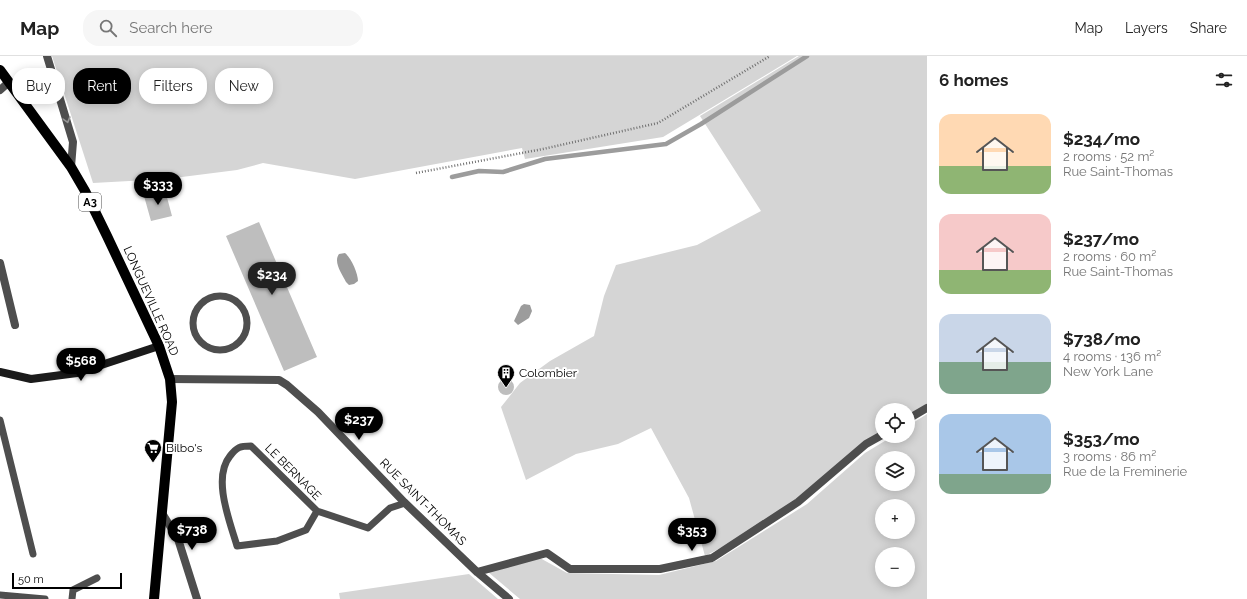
<!DOCTYPE html>
<html lang="en">
<head>
<meta charset="utf-8">
<style>
	:root { --surface:#fff; --page:#f6f6f6; --text:#222; --muted:#767676; --line:#e0e0e0; --accent:#000 }
	body { margin:0; font-family:Raleway,sans-serif; background:var(--page); color:var(--text); height:100vh; display:flex; flex-direction:column; font-size:15px; white-space:nowrap }
	* { box-sizing:border-box; margin:0 }
	p { font-size:13px; color:var(--muted) }
	.icon { flex:none; width:22px; height:22px; fill:none; stroke:currentColor; stroke-width:2; stroke-linecap:round; stroke-linejoin:round }
	.map { position:relative; flex:1; overflow:hidden }
	.side { display:flex; flex-direction:column; background:var(--surface); width:320px }
	.side>* { flex:none }
	.top-card { position:absolute; left:12px; top:12px; width:380px; height:36px; display:flex; gap:8px }
	.tools { position:absolute; left:875px; top:347px; display:grid; gap:8px }
	.tools a { display:grid; place-items:center; width:40px; height:40px; border-radius:50%; background:var(--surface); box-shadow:0 2px 10px #0003; font-size:20px }
	.scale { position:absolute; left:12px; bottom:10px; width:110px; box-sizing:border-box; padding-left:4px; border:2px solid #000; border-top:0; font-size:11px; line-height:14px; white-space:nowrap; color:#000; -webkit-text-stroke:3px #fff; paint-order:stroke }
	.price { position:absolute; translate:-50% -34px; padding:0 9px; border-radius:14px; background:var(--accent); color:#fff; font-size:13px; line-height:26px; filter:drop-shadow(0 1px 2px #0008) }
	.price::after { content:''; position:absolute; left:50%; top:24px; width:12px; height:9px; margin-left:-6px; background:inherit; clip-path:polygon(0 0,100% 0,50% 100%) }
	.price.current { background:#222; color:#fff }
	ul { padding:0; list-style:none }
	li { display:flex; align-items:center; gap:12px; height:100px; padding:0 12px }
	li span { display:grid; place-items:center; flex:none; width:112px; height:80px; border-radius:12px; color:#555 }
	li>.icon { margin-inline-start:auto }
	span .icon { width:48px; height:48px; fill:#fffc; stroke-width:1 }
	li b { font-size:17px }
	h2 { display:flex; justify-content:space-between; align-items:center; height:48px; padding:0 12px; font-size:17px }
	.pill { padding:0 14px; border-radius:16px; background:var(--surface); box-shadow:0 2px 10px #0003; font-size:14px; line-height:36px }
	.pill.current { background:var(--accent); color:#fff }
	header { display:flex; align-items:center; gap:24px; box-sizing:border-box; height:56px; padding:0 20px; background:var(--surface); border-bottom:1px solid var(--line) }
	header strong { font-size:19px }
	nav { display:flex; gap:22px; margin-inline-start:auto; font-size:14px }
	.search { width:280px; height:36px; background:var(--page); display:flex; align-items:center; gap:10px; box-sizing:border-box; padding:0 14px; border-radius:16px; color:var(--muted); font-size:15px }
	main { display:flex; flex:1; min-height:0 }
	.map>svg:first-child { display:block }
	.green { fill:#d5d5d5; fill-rule:evenodd }
	.water { fill:#9c9c9c }
	.lines { fill:none; stroke-linecap:round; stroke-linejoin:round }
	.stream { stroke:#9c9c9c; stroke-width:4.5 }
	.building { fill:#bebebe }
	.path { stroke:#707070; stroke-width:2.5; stroke-dasharray:1 2; stroke-linecap:butt }
	.service { stroke:#4e4e4e; stroke-width:7 }
	.minor { stroke:#4e4e4e; stroke-width:8 }
	.secondary { stroke:#1b1b1b; stroke-width:8 }
	.primary { stroke:#000; stroke-width:10 }
	.oneway { stroke:#959595 }
	.labels { text-anchor:middle; stroke-width:4; stroke-linejoin:round; paint-order:stroke }
	.shield { fill:#fff; stroke:#4c4c4c; stroke-width:1 }
	.shield-label { font-size:11px; font-weight:bold; fill:#000 }
	.street-label { font-size:12px; fill:#000; stroke:#fff }
	.poi-label { font-size:12px; fill:#000; stroke:#fff; text-anchor:start }
</style>
</head>
<body>
<header>
<strong>Map</strong>
<div class="search"><svg class="icon" aria-label="search" viewBox="0 0 24 24"><circle cx="10" cy="10" r="6"/><path d="M15 15l6 6"/></svg>Search here</div>
<nav><a>Map</a><a>Layers</a><a>Share</a></nav>
</header>
<main>
<div class="map">
<svg width="927" height="543" viewBox="0 0 927 543">
	<rect width="100%" height="100%" fill="#fff"/>
	<!-- green -->
	<path class="green" d="M52,0H797L663,81L525,103L522,92L355,123L263,107L237,114L166,123L93,127Z
		M799,0H927V348L908,360V354H882V376L799,442L730,487L705,500L689,442L651,372L618,388L576,398L526,424L501,351L520,327L550,305L594,280L604,240L616,209L697,189L761,155L700,60Z
		M927,358V543H520L488,516L540,502L567,517L659,519L716,505L807,448L865,397L893,380H908V370ZM882,402H908V428H882ZM882,450H908V476H882ZM882,498H908V524H882Z
		M469,518L498,543H340L339,537Z"/>
	<!-- water -->
	<path class="water" d="M345,197C351,202 358,217 358,225L354,228L349,229L346,226C342,218 333,206 339,198Z
		M524,248L530,249L532,255L529,262L518,269L514,265L521,250Z"/>
	<g class="lines">
		<!-- stream -->
		<path class="stream" d="M452,121L479,115L503,116L545,103L666,88L701,68L807,0"/>
	</g>
	<!-- building -->
	<path class="building" d="M165,134L172,160L151,165L144,140Z
		M259,166L317,301L284,315L226,180Z
		M498 331a8 8 0 1 1 16 0a8 8 0 1 1-16 0Z"/>
	<g class="lines">
		<!-- path -->
		<path class="path" d="M416,117L543,93L658,67L770,0"/>
		<!-- service -->
		<path class="service" d="M193 267a27 27 0 1 1 54 0a27 27 0 1 1-54 0Z
			M0,364L33,498
			M317,455L306,474L277,485L237,490C230,466 212,422 230,400C237,391 240,390 251,390L317,455L368,472L390,452L405,447
			M0,539L45,543
			M72,543L73,534L97,522"/>
		<!-- minor -->
		<path class="minor" d="M47,0L73,86L71,111
			M0,34L9,26
			M0,207L15,269
			M170,323L279,324L287,329L318,356L404,446L477,516L509,543
			M908,363L927,352
			M162,457L178,483L197,543
			M477,516L547,497L570,513H660L712,502L798,446L866,388L882,379"/>
		<!-- secondary -->
		<path class="secondary" d="M0,316L31,323L77,317L159,290"/>
		<!-- primary -->
		<path class="primary" d="M0,14L71,111L85,135L107,180L159,290L170,323L172,346L154,543"/>
	</g>
	<!-- one-way arrows -->
	<defs><path id="oneway-chevron" d="M-2-3.5L2.5 0L-2 3.5" fill="none" stroke-width="1.6" stroke-linecap="round" stroke-linejoin="round"/></defs>
	<use class="oneway" href="#oneway-chevron" transform="translate(67 64) rotate(74)"/>
	<!-- icons -->
	<defs>
		<symbol id="building-pin" viewBox="-11 -11 22 30"><path d="M0 17L-7.5 6A9.5 9.5 0 1 1 7.5 6Z" fill="#000" stroke="#fff"/><path d="M-4-6H4V6H1V3H-1V6H-4ZM-2.5-4.3h1.7v1.8h-1.7ZM.8-4.3h1.7v1.8H.8ZM-2.5-1h1.7V.8h-1.7ZM.8-1h1.7V.8H.8Z" fill="#fff"/></symbol>
		<symbol id="supermarket-pin" viewBox="-11 -11 22 30"><path d="M0 17L-7.5 6A9.5 9.5 0 1 1 7.5 6Z" fill="#000" stroke="#fff"/><path d="M-6-5.5h2.5l.6 2H6L4.5 2H-2.5L-4.4-4H-6ZM-1.5 3.2a1.3 1.3 0 1 0 .1 0ZM3 3.2a1.3 1.3 0 1 0 .1 0Z" fill="#fff"/></symbol>
	</defs>
	<g fill-rule="evenodd">
		<use href="#building-pin" x="496" y="307" width="20" height="27"/>
		<use href="#supermarket-pin" x="143" y="382" width="20" height="27"/>
	</g>
	<g class="labels">
		<!-- shield labels -->
		<rect class="shield" x="79" y="137" width="22" height="18" rx="3"/>
		<g class="shield-label">
			<text x="90" y="150">A3</text>
		</g>
		<!-- street labels -->
		<g class="street-label">
			<text transform="translate(151 245) rotate(66)" y="4">LONGUEVILLE ROAD</text>
			<text transform="translate(293 416) rotate(45)" y="4">LE BERNAGE</text>
			<text transform="translate(423 446) rotate(45)" y="4">RUE SAINT-THOMAS</text>
		</g>
		<!-- poi labels -->
		<g class="poi-label">
			<text x="519" y="321">Colombier</text>
			<text x="166" y="396">Bilbo's</text>
		</g>
	</g>
</svg>
<div class="tools">
<a><svg class="icon" aria-label="locate" viewBox="0 0 24 24"><circle cx="12" cy="12" r="6"/><path d="M12 2v4M12 18v4M2 12h4M18 12h4"/></svg></a>
<a><svg class="icon" aria-label="layers" viewBox="0 0 24 24"><path d="M12 4l9 5-9 5-9-5zM3 14l9 5 9-5"/></svg></a>
<a>+</a>
<a>−</a>
</div>
<div class="scale">50 m</div>
<b class="price" style="left:158px;top:150px">$333</b>
<b class="price current" style="left:272px;top:240px">$234</b>
<b class="price" style="left:81px;top:326px">$568</b>
<b class="price" style="left:359px;top:385px">$237</b>
<b class="price" style="left:192px;top:495px">$738</b>
<b class="price" style="left:692px;top:496px">$353</b>
<div class="top-card">
<a class="pill">Buy</a>
<a class="pill current">Rent</a>
<a class="pill">Filters</a>
<a class="pill">New</a>
</div>
</div>
<section class="side">
<h2>6 homes<svg class="icon" aria-label="filters" viewBox="0 0 24 24"><path d="M4 7h16M4 17h16"/><circle cx="9" cy="7" r="2"/><circle cx="15" cy="17" r="2"/></svg></h2>
<ul>
<li><span style="background:linear-gradient(#ffd9b3 65%,#8fb573 0)"><svg class="icon" aria-label="home" viewBox="0 0 24 24"><path d="M3 11l9-7 9 7M6 9v11h12V9"/></svg></span><div><b>$234/mo</b><p>2 rooms · 52 m²</p><p>Rue Saint-Thomas</p></div></li>
<li><span style="background:linear-gradient(#f6c9c9 70%,#8fb573 0)"><svg class="icon" aria-label="home" viewBox="0 0 24 24"><path d="M3 11l9-7 9 7M6 9v11h12V9"/></svg></span><div><b>$237/mo</b><p>2 rooms · 60 m²</p><p>Rue Saint-Thomas</p></div></li>
<li><span style="background:linear-gradient(#c9d6e8 60%,#7fa58c 0)"><svg class="icon" aria-label="home" viewBox="0 0 24 24"><path d="M3 11l9-7 9 7M6 9v11h12V9"/></svg></span><div><b>$738/mo</b><p>4 rooms · 136 m²</p><p>New York Lane</p></div></li>
<li><span style="background:linear-gradient(#a9c7e8 75%,#7fa58c 0)"><svg class="icon" aria-label="home" viewBox="0 0 24 24"><path d="M3 11l9-7 9 7M6 9v11h12V9"/></svg></span><div><b>$353/mo</b><p>3 rooms · 86 m²</p><p>Rue de la Freminerie</p></div></li>
</ul>
</section>
</main>
</body>
</html>
